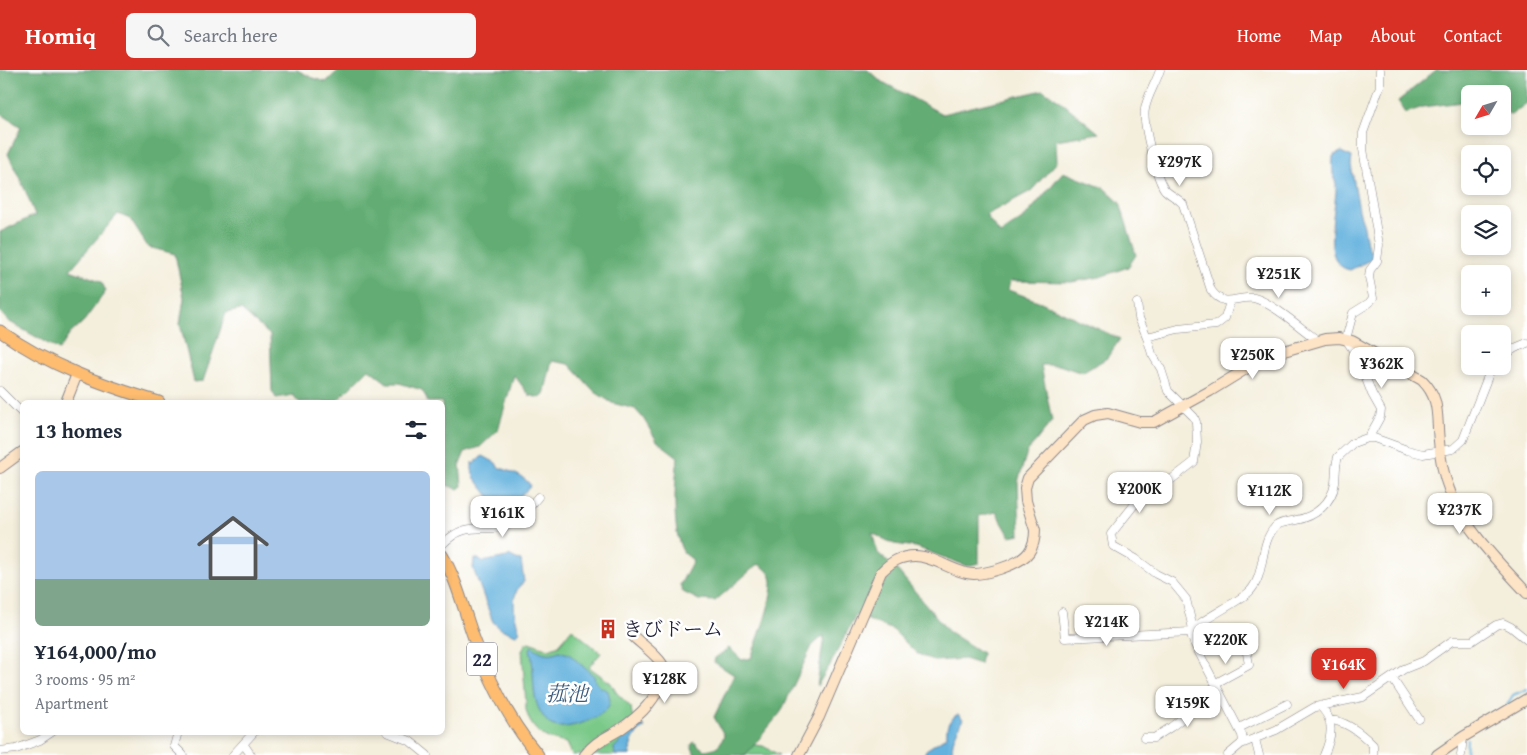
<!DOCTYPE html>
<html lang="en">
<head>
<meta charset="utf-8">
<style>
	:root { --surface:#fff; --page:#f6f6f7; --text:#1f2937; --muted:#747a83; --line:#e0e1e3; --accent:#d93025 }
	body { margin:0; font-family:"Gentium Book Plus","Noto Serif JP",serif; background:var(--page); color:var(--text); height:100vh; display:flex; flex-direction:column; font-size:19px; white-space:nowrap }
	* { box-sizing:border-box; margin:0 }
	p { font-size:16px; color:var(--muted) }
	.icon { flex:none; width:28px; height:28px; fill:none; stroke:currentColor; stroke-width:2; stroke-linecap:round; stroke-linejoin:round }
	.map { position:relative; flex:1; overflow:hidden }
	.sheet { position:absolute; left:20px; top:330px; width:425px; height:335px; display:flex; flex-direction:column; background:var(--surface); border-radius:8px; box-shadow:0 2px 8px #0003 }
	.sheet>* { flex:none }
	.needle { width:32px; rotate:231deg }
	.buttons { position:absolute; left:1461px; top:15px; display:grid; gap:10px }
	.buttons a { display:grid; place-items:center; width:50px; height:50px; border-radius:8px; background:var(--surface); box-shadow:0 2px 8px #0003; font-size:25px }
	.price { position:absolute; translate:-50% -42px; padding:0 11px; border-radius:10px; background:#fff; color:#222; font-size:16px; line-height:32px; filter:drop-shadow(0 1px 2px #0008) }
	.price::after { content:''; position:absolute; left:50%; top:30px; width:15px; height:11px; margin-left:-8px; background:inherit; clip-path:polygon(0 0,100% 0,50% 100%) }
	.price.active { background:var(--accent); color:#fff }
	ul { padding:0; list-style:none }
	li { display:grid; align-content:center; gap:10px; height:265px; padding:0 15px }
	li+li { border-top:1px solid var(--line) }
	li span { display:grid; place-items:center; height:155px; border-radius:8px; color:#555 }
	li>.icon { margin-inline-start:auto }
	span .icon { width:90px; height:90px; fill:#fffc; stroke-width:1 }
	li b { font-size:21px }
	h2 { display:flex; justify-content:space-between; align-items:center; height:60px; padding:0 15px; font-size:21px }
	header { display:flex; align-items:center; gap:30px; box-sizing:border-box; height:70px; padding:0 25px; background:var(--accent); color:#fff }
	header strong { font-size:24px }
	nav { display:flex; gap:28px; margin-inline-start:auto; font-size:18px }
	.search { width:350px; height:45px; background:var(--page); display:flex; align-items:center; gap:12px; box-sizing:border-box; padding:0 18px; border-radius:8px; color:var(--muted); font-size:19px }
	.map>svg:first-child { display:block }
	.green { fill:#7ac989; stroke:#4e7662 }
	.forest { fill:#63ad75; stroke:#426858 }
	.water { fill:#65b2de; stroke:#446a8c }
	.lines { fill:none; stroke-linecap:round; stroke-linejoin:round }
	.stream { stroke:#65b2de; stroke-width:2 }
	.street-casing { stroke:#8b888c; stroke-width:9 }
	.secondary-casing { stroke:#8b888c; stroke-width:12 }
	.primary-casing { stroke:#8b888c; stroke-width:13 }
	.street { stroke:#fff; stroke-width:8 }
	.secondary { stroke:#fee4c6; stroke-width:10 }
	.primary { stroke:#fdbc70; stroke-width:11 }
	.labels { text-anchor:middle; stroke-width:5; stroke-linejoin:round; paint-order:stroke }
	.shield { fill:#fff; stroke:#646476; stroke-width:1 }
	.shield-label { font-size:19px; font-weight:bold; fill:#22223b }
	.poi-label { font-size:20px; fill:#22223b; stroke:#fff; text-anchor:start }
	.water-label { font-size:21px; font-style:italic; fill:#3d5c7c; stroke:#fff }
</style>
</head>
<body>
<header>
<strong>Homiq</strong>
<div class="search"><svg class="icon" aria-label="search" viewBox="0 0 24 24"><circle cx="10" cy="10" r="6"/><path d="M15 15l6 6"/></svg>Search here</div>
<nav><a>Home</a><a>Map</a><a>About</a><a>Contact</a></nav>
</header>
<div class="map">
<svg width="1527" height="685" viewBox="0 0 1527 685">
	<rect width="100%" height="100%" fill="#fff"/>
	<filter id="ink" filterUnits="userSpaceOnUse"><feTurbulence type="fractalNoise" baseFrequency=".02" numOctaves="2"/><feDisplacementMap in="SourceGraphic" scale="10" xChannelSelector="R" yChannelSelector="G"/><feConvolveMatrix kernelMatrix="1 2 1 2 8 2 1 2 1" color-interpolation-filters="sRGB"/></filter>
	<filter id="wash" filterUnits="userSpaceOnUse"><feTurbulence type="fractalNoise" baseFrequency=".0096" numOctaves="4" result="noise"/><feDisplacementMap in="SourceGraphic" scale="20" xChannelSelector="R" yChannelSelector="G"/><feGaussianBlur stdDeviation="1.12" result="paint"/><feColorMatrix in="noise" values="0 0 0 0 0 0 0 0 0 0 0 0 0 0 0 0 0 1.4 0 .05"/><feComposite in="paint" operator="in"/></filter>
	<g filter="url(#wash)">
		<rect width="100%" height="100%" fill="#f4efdd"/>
		<!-- green -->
		<path class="green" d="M572,559L601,583L589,597L611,613L616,622L631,637L632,645L639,654L645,657C634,664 630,672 630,685H572L567,673C550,670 537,666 529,649C527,643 525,639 526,634L522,581L525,574L529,572L549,579L559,575Z
			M755,675L763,676L779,685H741L749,677Z"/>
		<!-- forest -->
		<path class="forest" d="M0,0H297L313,8L326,12L339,0H868L879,10L942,44L1043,20L1059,30L1099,63L1056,70L1057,92L1031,121L986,145L1000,164L1025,147L1063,102L1104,118L1120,133L1136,185L1128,197L1100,207L1072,212L1010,211L1008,220L1041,232L1120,269L1107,288L1082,303L1059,295H1041L1052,351L1027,382L1018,412L1020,464L1010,466L996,442L979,446V493L967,496L916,477L894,474L872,463L878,483L898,501L948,561L982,583L980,594L964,589L934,591L916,583L893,560L856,545L830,595L817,616L824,565L812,576L781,642L749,681L744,685H695L691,675L694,672L704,680C715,679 721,676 724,665L714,647L734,605L714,592L715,588L729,578L742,590L751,588C758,568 771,536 772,515C773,505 766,498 758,494L715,531L699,530L683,522L680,515L693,490C690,488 687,485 684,483C671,464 675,410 678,387L657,371L643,348L635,339L612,333L595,322L569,294L552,291L544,325L540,328L529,325L514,305L498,360L480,377L465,382L460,394L462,416L458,419L443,414L442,332H427V329L422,320L399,313H387L369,299L336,332H299L293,325L276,328L272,321L270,265L241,240L226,243L203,311L194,312L180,254L184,228L175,184L148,177L130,149L118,144L70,200L101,211L106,221L84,251L70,264L59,280L8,251L0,242V162L35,145L26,122L8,84L21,57L0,43Z
			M1436,0H1527V33L1511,45L1503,40L1502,24H1470V31L1423,37L1406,43L1398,31Z"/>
		<!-- water -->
		<path class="water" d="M1341,82L1352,87L1351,95L1359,140L1364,157L1367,174L1373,186L1372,189L1350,200C1318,195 1338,134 1336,113C1335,110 1333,106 1333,102C1332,97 1333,91 1333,86Z
			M483,386L496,393L498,397C509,401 525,406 531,416L508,437L504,439L498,438L474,407L472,400V392L474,394L477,390Z
			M509,485L516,489L521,490L524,512C509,522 514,548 520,562L516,565L501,559L493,552L473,498L474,489H479L482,492L507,487Z
			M532,576C541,583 548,586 559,581L569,584L594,606L595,611L599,616L608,621C609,625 611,630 609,635C604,648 566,661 554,656C549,655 546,650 543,646C529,627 536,600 530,579Z
			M958,644L963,649C957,661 950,672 953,685H924L926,680L947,666C946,655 949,650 958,644Z
			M639,654L645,657C634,664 630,672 630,685H615L614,678L625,667V666Z"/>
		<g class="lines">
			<!-- stream -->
			<path class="stream" d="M1507,635L1513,625L1527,619
				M1471,656L1492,644
				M1466,685L1467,669"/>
		</g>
	</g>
	<g filter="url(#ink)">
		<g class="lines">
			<defs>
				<path id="street" d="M1160,0C1156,13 1147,26 1145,39C1142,51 1157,111 1165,120C1171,126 1178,128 1183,134L1211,220C1225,240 1237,225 1254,228C1271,232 1302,259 1317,270
					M1137,233L1139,248L1147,267L1152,284L1161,299L1168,321L1194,347L1196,352L1197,372L1194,392L1168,412L1146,420L1111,464L1113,476L1136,489L1156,504L1172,512L1186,529L1193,559
					M1147,267L1178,259L1216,255L1225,248L1230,232
					M1502,287L1515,278L1527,273
					M0,321L22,343
					M1369,367L1380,347L1381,340L1372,324L1358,288L1346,269L1353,243L1369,233L1373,228L1369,207L1370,200L1377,191L1379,175L1363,79V63L1380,16V0
					M442,475C469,446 489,467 514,452C523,447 531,435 538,427
					M1062,542L1065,568L1191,562
					M1392,608L1419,649
					M1216,613L1249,595L1247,583
					M1320,636C1335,650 1332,667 1324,685
					M1330,650C1346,651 1362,664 1373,675V685
					M1239,658L1287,634
					M178,662L174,676L183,685
					M387,662L410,671L427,685
					M1144,668H1154L1171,657L1192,641L1206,624L1217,616
					M1255,669L1259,685
					M1241,674L1243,671L1242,665L1194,573C1193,570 1191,566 1191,562C1193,554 1241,531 1250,521C1266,504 1259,474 1275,457C1279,452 1289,452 1296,450C1315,447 1332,433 1335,413C1336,404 1335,396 1338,387L1353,373L1367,368H1374L1407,380L1423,384L1453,379L1463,370L1492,296
					M244,675L251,685
					M0,681L16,679L40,670L52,662
					M233,685L254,662
					M1228,685L1241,674L1276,660L1315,637L1363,627L1404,599L1424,591L1452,571H1472L1496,555L1503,553L1511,557L1527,570
					M1461,685L1463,667"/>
				<path id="secondary" d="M66,332L77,304
					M0,398L22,382
					M585,685C594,672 606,668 619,660C637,648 657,630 662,608C664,603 665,598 662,594C655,583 642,575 634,567
					M799,685L819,647L881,502C891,492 900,486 915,486C932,486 949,499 966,503C981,507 1020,495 1029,482C1034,475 1035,468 1035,460L1026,431L1025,418L1028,408L1084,350L1095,345L1108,343L1140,352H1154L1210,321L1267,286L1325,269L1339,268L1352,271L1422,310C1441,329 1436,346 1439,371C1440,387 1443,404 1449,419C1461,455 1501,495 1527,523
					M1437,685L1463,667L1527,629"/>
				<path id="primary" d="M0,261C49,296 103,315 159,332
					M442,485C458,512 464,542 475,571C490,612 510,652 538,685"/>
			</defs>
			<!-- street casing -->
			<use href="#street" class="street-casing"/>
			<!-- secondary casing -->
			<use href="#secondary" class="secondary-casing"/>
			<!-- primary casing -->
			<use href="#primary" class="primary-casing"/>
			<!-- street -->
			<use href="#street" class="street"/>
			<!-- secondary -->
			<use href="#secondary" class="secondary"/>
			<!-- primary -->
			<use href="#primary" class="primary"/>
		</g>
	</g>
	<!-- icons -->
	<defs>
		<symbol id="building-bare" viewBox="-9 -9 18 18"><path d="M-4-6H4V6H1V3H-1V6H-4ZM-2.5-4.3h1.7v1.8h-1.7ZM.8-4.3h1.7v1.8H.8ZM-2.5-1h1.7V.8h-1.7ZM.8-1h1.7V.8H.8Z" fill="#c8321e" stroke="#fff" stroke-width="2.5" paint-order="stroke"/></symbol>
	</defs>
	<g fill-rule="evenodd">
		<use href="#building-bare" x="594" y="545" width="28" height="28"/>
	</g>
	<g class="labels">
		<!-- shield labels -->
		<rect class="shield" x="467" y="572.5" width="30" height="33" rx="4"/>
		<g class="shield-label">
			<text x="482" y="596">22</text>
		</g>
		<!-- poi labels -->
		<g class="poi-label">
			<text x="623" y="566">きびドーム</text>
		</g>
		<!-- water labels -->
		<g class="water-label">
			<text x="567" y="631">菰池</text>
		</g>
	</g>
</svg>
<div class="buttons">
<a><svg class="needle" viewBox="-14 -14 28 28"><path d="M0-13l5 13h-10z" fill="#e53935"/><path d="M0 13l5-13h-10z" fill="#747a83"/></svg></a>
<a><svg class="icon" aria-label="locate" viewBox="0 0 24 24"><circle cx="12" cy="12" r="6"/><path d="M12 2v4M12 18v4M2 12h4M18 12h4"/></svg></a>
<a><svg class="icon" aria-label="layers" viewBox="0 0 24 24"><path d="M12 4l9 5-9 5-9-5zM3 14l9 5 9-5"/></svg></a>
<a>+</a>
<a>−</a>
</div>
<b class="price" style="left:1180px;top:117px">¥297K</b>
<b class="price" style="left:1279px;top:229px">¥251K</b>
<b class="price" style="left:1253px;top:310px">¥250K</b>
<b class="price" style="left:1382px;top:319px">¥362K</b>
<b class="price" style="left:1140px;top:444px">¥200K</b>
<b class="price" style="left:1270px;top:446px">¥112K</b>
<b class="price" style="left:1460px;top:465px">¥237K</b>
<b class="price" style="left:503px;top:468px">¥161K</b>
<b class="price" style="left:1107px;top:577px">¥214K</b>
<b class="price" style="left:1226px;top:595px">¥220K</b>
<b class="price active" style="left:1344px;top:620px">¥164K</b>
<b class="price" style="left:665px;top:634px">¥128K</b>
<b class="price" style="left:1188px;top:658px">¥159K</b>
<section class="sheet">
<h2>13 homes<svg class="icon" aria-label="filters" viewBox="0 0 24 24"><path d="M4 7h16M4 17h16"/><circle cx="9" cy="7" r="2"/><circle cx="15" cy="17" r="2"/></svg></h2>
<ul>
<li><span style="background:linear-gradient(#a9c7e8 70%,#7fa58c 0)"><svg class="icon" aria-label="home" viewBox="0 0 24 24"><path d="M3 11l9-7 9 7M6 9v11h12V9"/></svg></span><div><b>¥164,000/mo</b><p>3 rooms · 95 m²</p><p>Apartment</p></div></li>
</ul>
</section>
</div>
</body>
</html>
